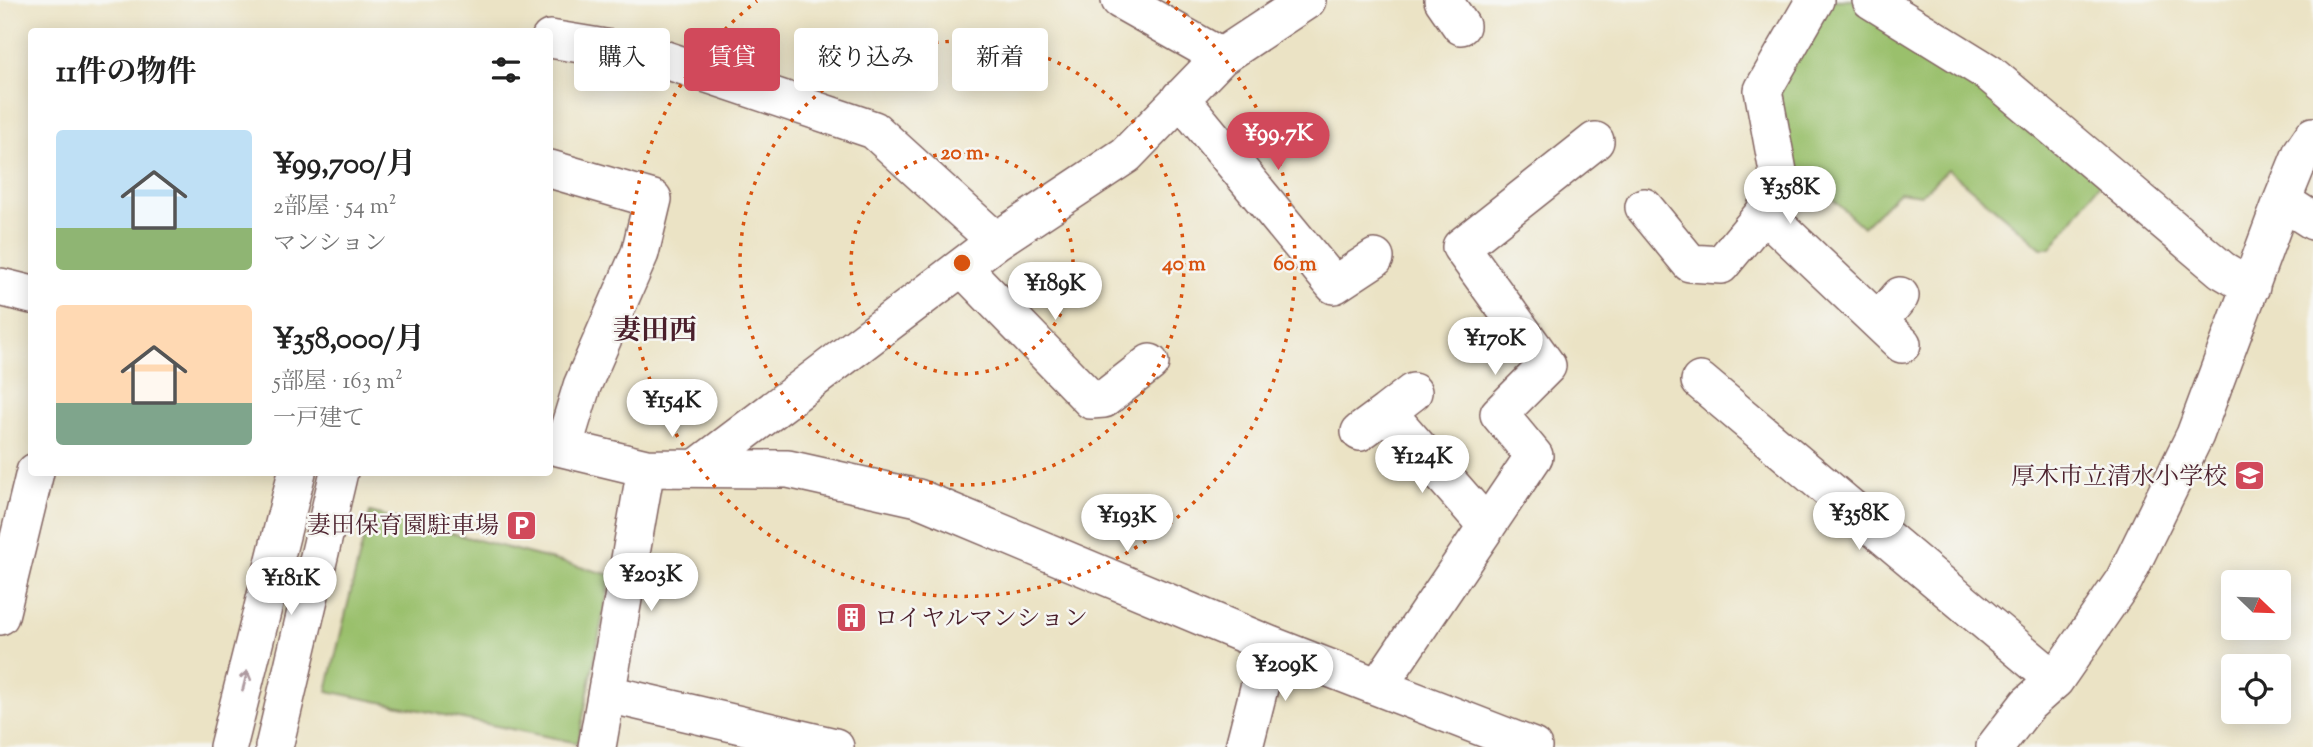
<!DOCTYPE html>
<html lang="ja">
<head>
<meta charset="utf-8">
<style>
	:root { --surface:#fff; --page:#f6f6f6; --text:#222; --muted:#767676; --accent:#d1495b }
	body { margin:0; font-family:"Sorts Mill Goudy","Noto Serif JP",serif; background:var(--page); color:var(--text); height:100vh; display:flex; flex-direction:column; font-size:26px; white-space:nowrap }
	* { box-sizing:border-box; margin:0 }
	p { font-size:23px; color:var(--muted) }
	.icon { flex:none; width:38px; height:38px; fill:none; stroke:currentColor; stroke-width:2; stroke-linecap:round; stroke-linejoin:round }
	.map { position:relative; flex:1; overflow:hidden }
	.sheet { position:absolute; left:28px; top:28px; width:525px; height:448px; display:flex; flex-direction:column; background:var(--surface); border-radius:7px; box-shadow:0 4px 18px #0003 }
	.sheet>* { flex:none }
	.top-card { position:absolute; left:574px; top:28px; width:665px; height:63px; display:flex; gap:14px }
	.needle { width:46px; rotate:113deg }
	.buttons { position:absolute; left:2221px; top:570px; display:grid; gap:14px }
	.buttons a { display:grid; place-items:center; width:70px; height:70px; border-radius:7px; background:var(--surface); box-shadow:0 4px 18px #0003; font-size:35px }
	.price { position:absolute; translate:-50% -60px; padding:0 16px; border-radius:24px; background:#fff; color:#222; font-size:23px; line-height:46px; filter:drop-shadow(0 2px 4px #0008) }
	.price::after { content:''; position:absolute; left:50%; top:42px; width:21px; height:16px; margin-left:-10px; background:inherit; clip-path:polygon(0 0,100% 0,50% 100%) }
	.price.selected { background:var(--accent); color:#fff }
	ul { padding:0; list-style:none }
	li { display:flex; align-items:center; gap:21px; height:175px; padding:0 28px }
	li span { display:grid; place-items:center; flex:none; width:196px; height:140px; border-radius:7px; color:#555 }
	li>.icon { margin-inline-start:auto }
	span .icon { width:84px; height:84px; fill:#fffc; stroke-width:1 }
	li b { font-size:30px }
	h2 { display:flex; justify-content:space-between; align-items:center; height:84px; padding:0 28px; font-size:30px }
	.chip { padding:0 24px; border-radius:7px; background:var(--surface); box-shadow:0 4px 18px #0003; font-size:24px; line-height:63px }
	.chip.selected { background:var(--accent); color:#fff }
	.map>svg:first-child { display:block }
	.green { fill:#9ac06c; stroke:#72704c; stroke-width:2 }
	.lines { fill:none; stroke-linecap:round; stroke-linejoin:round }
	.minor-casing { stroke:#826461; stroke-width:40 }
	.minor { stroke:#fff; stroke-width:37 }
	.oneway { stroke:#ae9aa0 }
	.ring { fill:none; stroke:#d8530f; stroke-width:3.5; stroke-dasharray:3.5 7 }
	.labels { text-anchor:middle; stroke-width:5; stroke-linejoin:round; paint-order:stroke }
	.poi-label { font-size:24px; fill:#4a1f2b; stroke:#f6f6f2; text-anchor:end }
	.quarter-label { font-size:28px; font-weight:bold; fill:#4a1f2b; stroke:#f6f6f2 }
	.centre { fill:#d8530f; stroke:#f6f6f2; stroke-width:3.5 }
	.ring-label { font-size:21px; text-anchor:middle; font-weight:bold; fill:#d8530f; stroke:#f6f6f2; stroke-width:5; stroke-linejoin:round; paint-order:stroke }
</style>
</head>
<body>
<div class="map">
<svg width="2313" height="747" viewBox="0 0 2313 747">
	<rect width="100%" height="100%" fill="#f6f6f2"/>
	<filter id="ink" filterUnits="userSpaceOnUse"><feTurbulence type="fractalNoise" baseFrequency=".0143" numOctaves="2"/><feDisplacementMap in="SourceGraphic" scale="14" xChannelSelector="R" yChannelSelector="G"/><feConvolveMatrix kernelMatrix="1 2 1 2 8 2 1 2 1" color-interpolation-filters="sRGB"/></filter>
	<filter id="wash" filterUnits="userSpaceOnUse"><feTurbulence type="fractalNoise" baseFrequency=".00686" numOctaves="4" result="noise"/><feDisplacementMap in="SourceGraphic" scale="28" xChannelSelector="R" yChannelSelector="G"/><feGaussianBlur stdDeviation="1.57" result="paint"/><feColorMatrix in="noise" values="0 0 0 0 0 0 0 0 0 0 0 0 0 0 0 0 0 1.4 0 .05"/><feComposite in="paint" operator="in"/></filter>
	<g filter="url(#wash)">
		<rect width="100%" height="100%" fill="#ebe3c5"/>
		<!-- green -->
		<path class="green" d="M1825,0H1861L1979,76L2101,182L2051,248H2041L1948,169L1921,195L1899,192L1863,227L1782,153L1770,92Z
			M370,512L611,575L578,743L327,691Z"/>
	</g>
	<g filter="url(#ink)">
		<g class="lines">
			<defs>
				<path id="minor" d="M1120,0L1221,57
					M1443,0L1461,26
					M1871,0L1989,73L2222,270L2251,287
					M550,39L654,56L874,130L996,241
					M1180,98L1334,285L1375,258
					M550,169L653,199L640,253L582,386L563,448
					M2282,201L2313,221
					M1644,207L1690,263L1721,265L1764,213L1779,177L1763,90L1815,0
					M1764,213L1902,344
					M962,267L1091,400L1104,399L1150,363
					M0,287L32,295
					M1879,321L1900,296
					M1700,381L2055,680
					M1387,412L1413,392
					M1360,432L1387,412L1487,526
					M550,445L646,468L788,469L918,498L1270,645L1533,747
					M698,467L996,241L1126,155L1221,57L1307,0
					M0,616L35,472
					M1378,687L1534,456L1499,414L1547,366L1461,247L1595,141
					M608,694L835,747
					M228,747L297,472
					M274,747L339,472
					M597,747L646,468
					M1244,747L1270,645
					M1995,747L2028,704L2055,680L2124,580L2195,435L2282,201L2302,152L2313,136"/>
			</defs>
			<!-- minor casing -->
			<use href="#minor" class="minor-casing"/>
			<!-- minor -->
			<use href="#minor" class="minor"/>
		</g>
		<!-- one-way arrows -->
		<defs><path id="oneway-shaft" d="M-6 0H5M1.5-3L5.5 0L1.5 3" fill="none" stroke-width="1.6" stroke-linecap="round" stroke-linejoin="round" transform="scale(1.75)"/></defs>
		<use class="oneway" href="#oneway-shaft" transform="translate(245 681) rotate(-76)"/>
	</g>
	<!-- distance rings -->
	<g class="ring">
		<circle cx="962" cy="263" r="111"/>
		<circle cx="962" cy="263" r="222"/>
		<path d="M1167 1A333 333 0 1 1 757 1"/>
	</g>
	<!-- icons -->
	<defs>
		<symbol id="school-square" viewBox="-11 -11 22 22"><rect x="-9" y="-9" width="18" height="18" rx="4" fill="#d1495b" stroke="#f6f6f2"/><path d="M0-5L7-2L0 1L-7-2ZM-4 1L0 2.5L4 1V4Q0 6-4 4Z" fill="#fff"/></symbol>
		<symbol id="parking-square" viewBox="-11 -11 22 22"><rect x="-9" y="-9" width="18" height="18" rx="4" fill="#d1495b" stroke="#f6f6f2"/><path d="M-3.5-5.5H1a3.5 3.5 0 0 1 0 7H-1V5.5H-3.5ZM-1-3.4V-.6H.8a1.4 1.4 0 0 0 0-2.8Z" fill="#fff"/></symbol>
		<symbol id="building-square" viewBox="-11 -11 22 22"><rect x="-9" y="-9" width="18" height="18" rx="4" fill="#d1495b" stroke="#f6f6f2"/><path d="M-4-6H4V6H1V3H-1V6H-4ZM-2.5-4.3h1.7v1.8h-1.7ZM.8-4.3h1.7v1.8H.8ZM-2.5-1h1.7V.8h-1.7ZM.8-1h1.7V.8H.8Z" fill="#fff"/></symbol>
	</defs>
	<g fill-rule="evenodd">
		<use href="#school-square" x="2232" y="458" width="35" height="35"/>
		<use href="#parking-square" x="504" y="508" width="35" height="35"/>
		<use href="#building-square" x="834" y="600" width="35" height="35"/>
	</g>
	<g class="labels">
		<!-- poi labels -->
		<g class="poi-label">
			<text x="2227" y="484">厚木市立清水小学校</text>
			<text x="499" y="533">妻田保育園駐車場</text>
			<text x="874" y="626" text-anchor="start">ロイヤルマンション</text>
		</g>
		<!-- quarter labels -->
		<g class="quarter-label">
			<text x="655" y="339">妻田西</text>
		</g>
	</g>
	<circle cx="962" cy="263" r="10" class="centre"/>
	<g class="ring-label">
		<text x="962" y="159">20 m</text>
		<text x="1184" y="270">40 m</text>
		<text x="1295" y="270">60 m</text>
	</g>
</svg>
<div class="buttons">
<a><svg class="needle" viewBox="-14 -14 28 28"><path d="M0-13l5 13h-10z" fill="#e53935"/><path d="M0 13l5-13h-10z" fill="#767676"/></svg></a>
<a><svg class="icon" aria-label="locate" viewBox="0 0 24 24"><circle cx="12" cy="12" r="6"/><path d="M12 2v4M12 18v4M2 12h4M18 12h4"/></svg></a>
</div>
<b class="price selected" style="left:1278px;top:172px">¥99.7K</b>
<b class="price" style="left:1790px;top:226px">¥358K</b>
<b class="price" style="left:1055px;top:322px">¥189K</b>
<b class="price" style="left:1495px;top:377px">¥170K</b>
<b class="price" style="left:672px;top:439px">¥154K</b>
<b class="price" style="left:1422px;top:495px">¥124K</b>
<b class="price" style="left:1859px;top:552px">¥358K</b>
<b class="price" style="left:1127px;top:554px">¥193K</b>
<b class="price" style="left:651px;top:613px">¥203K</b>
<b class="price" style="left:291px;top:617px">¥181K</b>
<b class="price" style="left:1285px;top:703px">¥209K</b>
<div class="top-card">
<a class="chip">購入</a>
<a class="chip selected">賃貸</a>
<a class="chip">絞り込み</a>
<a class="chip">新着</a>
</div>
<section class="sheet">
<h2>11件の物件<svg class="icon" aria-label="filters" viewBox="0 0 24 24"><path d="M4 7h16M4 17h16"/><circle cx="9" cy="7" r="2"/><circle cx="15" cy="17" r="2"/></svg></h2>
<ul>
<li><span style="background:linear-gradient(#bfe0f5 70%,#8fb573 0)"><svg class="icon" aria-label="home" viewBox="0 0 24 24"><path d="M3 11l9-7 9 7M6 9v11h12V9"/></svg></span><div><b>¥99,700/月</b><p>2部屋 · 54 m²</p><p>マンション</p></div></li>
<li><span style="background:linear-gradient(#ffd9b3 70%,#7fa58c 0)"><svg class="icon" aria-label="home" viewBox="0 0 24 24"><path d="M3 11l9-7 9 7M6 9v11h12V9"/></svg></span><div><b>¥358,000/月</b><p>5部屋 · 163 m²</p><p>一戸建て</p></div></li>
</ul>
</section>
</div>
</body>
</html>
